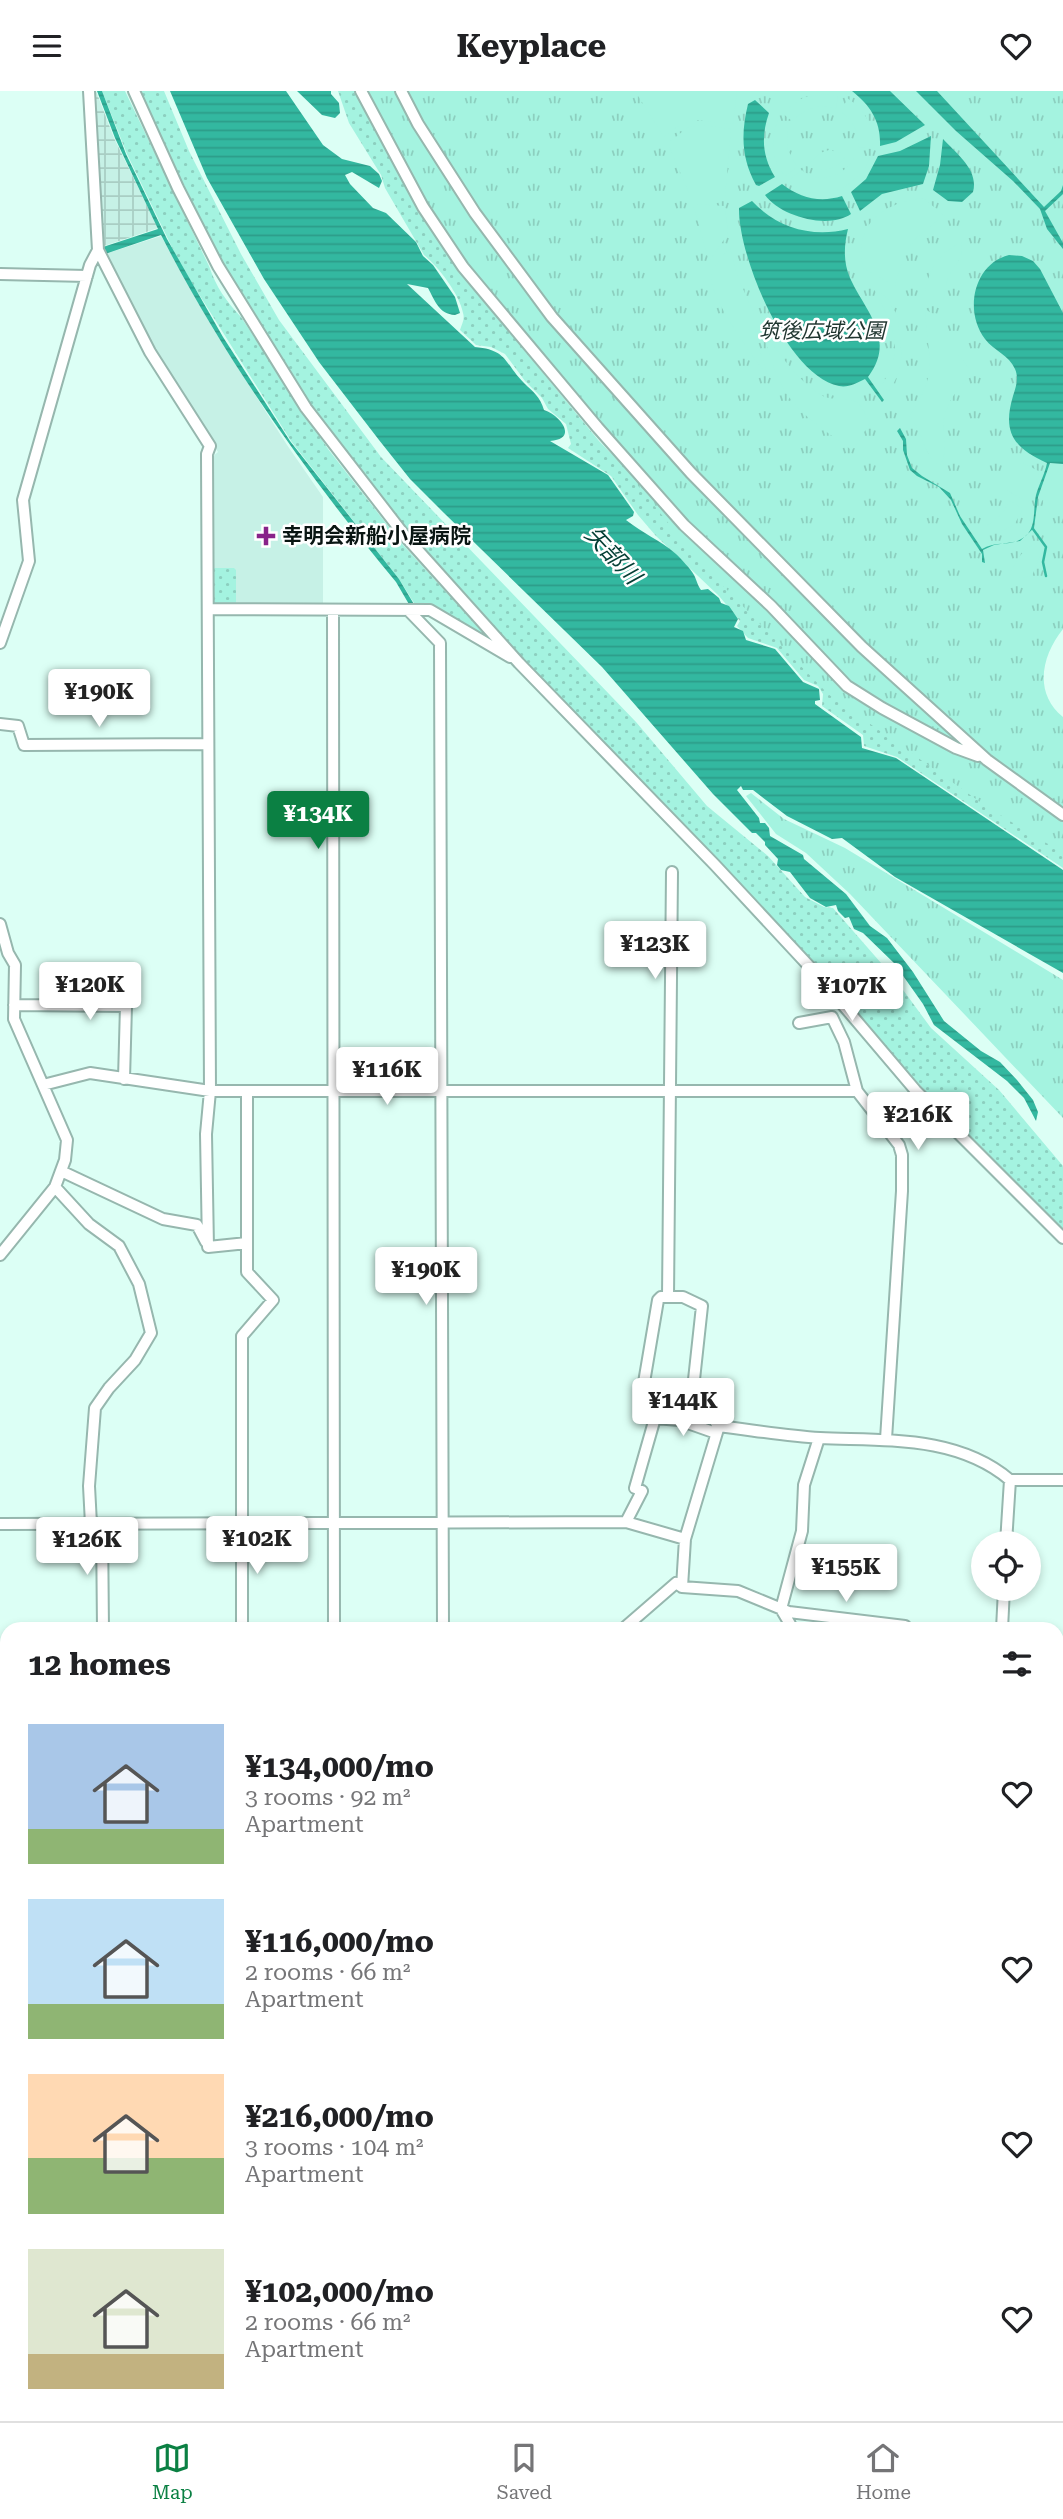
<!DOCTYPE html>
<html lang="en">
<head>
<meta charset="utf-8">
<style>
	:root { --surface:#fff; --page:#f6f6f6; --text:#202124; --muted:#757577; --line:#e0e0e0; --accent:#0b8043 }
	body { margin:0; font-family:"Roboto Serif","Noto Sans JP",serif; background:var(--page); color:var(--text); height:100vh; display:flex; flex-direction:column; font-size:26px; white-space:nowrap }
	* { box-sizing:border-box; margin:0 }
	p { font-size:23px; color:var(--muted) }
	.icon { flex:none; width:38px; height:38px; fill:none; stroke:currentColor; stroke-width:2; stroke-linecap:round; stroke-linejoin:round }
	.map { position:relative; flex:1; overflow:hidden }
	.side { position:absolute; left:0px; top:1531px; width:1064px; height:800px; display:flex; flex-direction:column; background:var(--surface); border-radius:21px 21px 0 0; box-shadow:0 4px 10px #0003 }
	.side>* { flex:none }
	.tools { position:absolute; left:971px; top:1440px; display:grid; gap:14px }
	.tools a { display:grid; place-items:center; width:70px; height:70px; border-radius:50%; background:var(--surface); box-shadow:0 4px 10px #0003; font-size:35px }
	.price { position:absolute; translate:-50% -60px; padding:0 16px; border-radius:7px; background:#fff; color:#222; font-size:23px; line-height:46px; filter:drop-shadow(0 2px 4px #0008) }
	.price::after { content:''; position:absolute; left:50%; top:42px; width:21px; height:16px; margin-left:-10px; background:inherit; clip-path:polygon(0 0,100% 0,50% 100%) }
	.price.current { background:var(--accent); color:#fff }
	ul { padding:0; list-style:none }
	li { display:flex; align-items:center; gap:21px; height:175px; padding:0 28px }
	li span { display:grid; place-items:center; flex:none; width:196px; height:140px; border-radius:0px; color:#555 }
	li>.icon { margin-inline-start:auto }
	span .icon { width:84px; height:84px; fill:#fffc; stroke-width:1 }
	li b { font-size:30px }
	h2 { display:flex; justify-content:space-between; align-items:center; height:84px; padding:0 28px; font-size:30px }
	header { display:flex; justify-content:space-between; align-items:center; height:91px; padding:0 28px; background:var(--surface); font-size:32px; font-weight:700 }
	.tabs { display:flex; justify-content:space-around; align-items:center; height:98px; border-top:2px solid var(--line); background:var(--surface); font-size:19px; color:var(--muted) }
	.tabs a { display:grid; justify-items:center; gap:4px }
	.tabs .current { color:var(--accent) }
	.map>svg:first-child { display:block }
	.built { fill:#c6f1e6 }
	.industrial { fill:url(#industrial-grid) }
	.grass { fill:url(#grass-dots) }
	.park { fill:url(#park-tufts) }
	.garden { fill:#a4f3e0 }
	.water { fill:url(#water-rules) }
	.lines { fill:none; stroke-linecap:round; stroke-linejoin:round }
	.stream { stroke:#33b8a0; stroke-width:2.5 }
	.minor-casing { stroke:#96b7ae; stroke-width:14 }
	.secondary-casing { stroke:#96b7ae; stroke-width:18 }
	.trunk-casing { stroke:#96b7ae; stroke-width:21 }
	.minor { stroke:#fff; stroke-width:10 }
	.secondary { stroke:#fff; stroke-width:14 }
	.trunk { stroke:#fff; stroke-width:18 }
	.poi-dot { fill:#882289; stroke:#fff; stroke-width:2.5 }
	.labels { text-anchor:middle; stroke-width:5; stroke-linejoin:round; paint-order:stroke }
	.park-label { font-size:21px; font-style:italic; fill:#1f352f; stroke:#fff }
	.poi-label { font-size:21px; font-weight:bold; fill:#091512; stroke:#fff; text-anchor:start }
	.water-label { font-size:23px; font-style:italic; fill:#054036; stroke:#fff }
</style>
</head>
<body>
<header><svg class="icon" aria-label="menu" viewBox="0 0 24 24"><path d="M4 6h16M4 12h16M4 18h16"/></svg>Keyplace<svg class="icon" aria-label="heart" viewBox="0 0 24 24"><path d="M12 20l-8-8c-3-5 5-10 8-4 3-6 11-1 8 4z"/></svg></header>
<div class="map">
<svg width="1063" height="2330" viewBox="0 0 1063 2330">
	<defs>
		<pattern id="industrial-grid" width="8" height="8" patternUnits="userSpaceOnUse" patternTransform="scale(1.75)"><rect width="8" height="8" fill="#c6f1e6"/><path d="M0 4h8M4 0v8" fill="none" stroke="#a9cec4"/></pattern>
		<pattern id="grass-dots" width="8" height="8" patternUnits="userSpaceOnUse" patternTransform="scale(1.75)"><rect width="8" height="8" fill="#a4f3e0"/><path d="M2 2h.1M6 6h.1" fill="none" stroke="#8ccfbf" stroke-width="1.8" stroke-linecap="round"/></pattern>
		<pattern id="park-tufts" width="24" height="20" patternUnits="userSpaceOnUse" patternTransform="scale(1.75)"><rect width="24" height="20" fill="#a4f3e0"/><path d="M3 7l-1-3M5 7V3M7 7l1-3M15 17l-1-3M17 17v-4M19 17l1-3" fill="none" stroke="#8ccfbf"/></pattern>
		<pattern id="water-rules" width="6" height="5" patternUnits="userSpaceOnUse" patternTransform="scale(1.75)"><rect width="6" height="5" fill="#33b8a0"/><path d="M0 2.5h6" fill="none" stroke="#2c9d89"/></pattern>
	</defs>
	<rect width="100%" height="100%" fill="#dcfff5"/>
	<!-- built -->
	<path class="built" d="M161,145L212,236L287,354L323,406V513L213,514L210,368L218,361L152,258L105,163Z"/>
	<!-- industrial -->
	<path class="industrial" d="M92,0H96L114,47L158,137L101,156Z"/>
	<!-- grass -->
	<path class="grass" d="M102,0H125L209,175C216,196 226,210 241,226L328,358L403,454L499,559L467,534L416,515L399,488L291,350L180,173L127,63Z
		M135,0H164L189,60L241,163L279,229L381,366L636,631L707,715L768,765L805,806L824,816L833,817L895,888L931,937L999,999L1063,1075V1145L991,1072L844,911L427,470L318,329L221,178Z
		M338,0H355L413,110L440,152L483,209L599,350L657,410L1063,735V777L897,666L864,655L863,644L822,615L823,603L818,595L804,589L777,557L748,547L737,535L740,530L719,505L656,445L638,424L611,385L568,357L571,353L566,333L548,318L542,307L525,290L505,263L491,256L476,254L460,239C462,233 465,228 463,222C460,204 438,175 424,164L385,97L381,84L349,32Z
		M210,477H234L236,479V515L213,514Z"/>
	<!-- park -->
	<path class="park" d="M356,0H1063V538C1042,564 1033,602 1063,626V762L990,718L828,603L700,471L552,289L404,95Z
		M751,702L784,728L845,757L1063,889V1027L850,803L806,762L776,743L746,705Z"/>
	<!-- garden -->
	<path class="garden" d="M635,0H737L733,32C699,34 696,18 664,46Z
		M828,3L838,5L836,18C818,12 806,17 792,30L782,22L804,6Z
		M847,7C865,19 875,35 872,58L859,56C858,41 854,31 842,22Z
		M778,29L788,38L787,57L797,76L785,85C771,70 770,48 778,29Z
		M701,34L731,38L725,105H690L668,52L687,37Z
		M829,59L847,63C839,78 823,83 807,75L820,62Z
		M855,65H871C859,97 816,117 789,89L802,79C820,95 845,85 855,65Z
		M923,107L945,125C911,147 905,157 895,195L863,177C853,133 883,112 923,107Z
		M693,113L725,115L728,143L709,170Z
		M962,151L961,166L948,186L943,209L925,203C928,178 939,162 962,151Z
		M730,157L737,184L754,223L756,247L768,285C754,268 708,205 711,184C713,175 724,164 730,157Z
		M874,198L890,209C891,216 894,218 897,224C899,229 899,236 899,241C903,266 903,280 888,301L882,293C907,258 891,232 874,198Z
		M925,218L939,227L956,261L974,283C958,295 944,314 943,336C943,349 948,362 940,374C922,365 924,340 909,325C941,279 927,268 925,218Z
		M762,238C779,262 796,288 821,304C832,311 850,305 858,312C863,317 866,325 870,331L855,357L850,358C826,340 796,322 782,295C773,278 768,257 762,238Z
		M1022,371L1040,381L1028,412L1005,398L1017,374Z
		M1054,384L1063,385V421L1052,424L1043,417V410Z
		M1010,410L1023,418L1014,434L1001,440L985,436L1002,423Z
		M1040,451L1041,462L1032,485L1018,487L1010,485C1013,471 1025,455 1040,451Z"/>
	<!-- water -->
	<path class="water" d="M97,0H102L126,63L167,148L223,246L290,350L399,488L415,515H410L396,491C307,384 225,269 161,144L105,163L103,156L158,138L115,47Z
		M170,0H286L323,54L342,68L370,75L379,83L382,90L379,97L352,81L345,84L350,93L373,117L386,122L416,151L423,165L433,174L455,206L460,222L455,224C439,223 435,210 428,197L407,193L475,256C508,259 504,272 524,292C533,301 540,305 544,319C560,324 579,348 550,350L608,384L634,421L633,425L626,429C642,442 660,449 676,463C682,469 690,477 694,484C697,490 697,493 701,499L708,498L719,507L721,512L729,515L738,528L734,536L743,540L746,549L775,558L803,591L819,598L820,609L815,610V613L861,646L862,657L896,667L1063,779V882L895,786L842,747L832,748L787,725L753,699H743L741,695L737,699L759,727L760,732H765L769,737L770,745L803,764L804,768L846,803L870,835L887,847L913,881L944,930L981,960L1000,971L1017,989L1033,1009L1038,1021L1036,1030L1024,1007L1007,990L934,934L923,913L894,872L863,842L854,838L849,826L845,827L838,820L836,814L826,816L810,807L790,781L781,779L777,774L778,768L765,754V751L756,742H752L713,703L602,576L444,422L410,388L379,349L319,271L264,188L207,87Z
		M297,0H331V3L339,12L340,22L335,27L322,24Z
		M852,0H890L925,34L896,51L880,55C881,31 871,15 852,0Z
		M916,0H937L1044,116L1061,100L1063,94V103L1045,120L1063,152V158L1047,138L1040,118L1013,90L956,40Z
		M755,9L769,22C761,45 762,65 775,86L759,95L756,94C741,67 741,42 748,13Z
		M931,45L929,75L923,93L882,103L860,120L851,101L866,88L878,65L900,60Z
		M943,48C957,63 979,79 973,101L962,111L948,110L933,99L940,74Z
		M782,93C800,107 820,112 842,105L851,123C828,139 780,125 765,104Z
		M752,110C777,137 812,147 848,138C844,154 843,171 850,187C865,220 897,248 868,286L884,309L882,311L865,288C857,292 848,297 839,295C787,285 738,165 739,117Z
		M1009,164L1022,165L1033,170L1040,178L1063,222V373L1050,372L1038,406L1034,437L1020,450L994,454L983,459L985,472L982,471V463L962,433L951,409L939,396L917,385L910,379L903,359V350L897,340L900,337L906,348L907,364L912,377L922,385L950,402L960,425L982,458C995,451 1001,454 1014,451C1039,444 1032,422 1036,404C1039,393 1045,383 1047,372C1014,357 1002,342 1013,305C1016,296 1019,287 1015,278C1009,264 994,260 985,248C964,221 973,173 1009,164Z"/>
	<g class="lines">
		<!-- stream -->
		<path class="stream" d="M1033,438L1046,456L1043,471L1046,485"/>
		<defs>
			<path id="minor" d="M89,0L98,159L150,261L210,355L207,363L210,1000L206,1043L208,1156L247,1152V1181L273,1209L242,1245V1538
				M134,0L178,97L218,175L306,317L405,445L519,572L715,774L821,888L916,1000L1063,1147
				M361,0L423,116L463,176L598,337L684,434L771,515L847,595L882,617L956,657L978,665
				M401,0L418,33L475,122L552,226L691,382L862,556L987,669L1063,724
				M0,183L87,185
				M208,518L430,519L510,566
				M333,520L334,1538
				M409,520L440,552L443,1538
				M0,552L29,470L23,409L90,174L98,159
				M0,633L18,635L24,654L207,653
				M672,781L668,1206H661L658,1209L640,1315L655,1327L679,1329L716,1342
				M0,833L8,862L15,874L14,928L67,1049L65,1069L55,1096L0,1164
				M14,914L126,915L124,988
				M799,932L832,926L844,951L857,1000
				M43,994L90,982L210,1000H857L899,1054L902,1064V1100L886,1348
				M61,1080L163,1128L197,1134L206,1151
				M55,1096L89,1133L119,1155L139,1193L151,1242L135,1269L109,1297L95,1317L89,1395L91,1433
				M247,1152V1000
				M668,1206H683L702,1215L692,1307L706,1316L718,1335C752,1339 786,1345 820,1347C885,1350 957,1344 1010,1389L1006,1452
				M1010,1389H1063
				M626,1431L642,1400L635,1397L655,1327
				M0,1433L626,1431L685,1448
				M102,1433L103,1538
				M682,1496L685,1448L718,1338
				M623,1538L676,1492L682,1496L738,1500L789,1521L905,1535L906,1538
				M789,1538L790,1533L781,1518L802,1440L804,1394L819,1347
				M1002,1538L1004,1498
				M0,1607L7,1612
				M1057,1812L1063,1813
				M0,1951H7
				M1057,2057L1063,2058
				M1057,2172L1063,2181
				M607,2324L610,2330
				M742,2324L744,2330
				M993,2324L996,2330
				M88,2330V2324
				M313,2330V2324"/>
			<path id="secondary" d="M480,2324L482,2330"/>
			<path id="trunk" d="M1057,1604L1063,1602
				M0,1776H7"/>
		</defs>
		<!-- minor casing -->
		<use href="#minor" class="minor-casing"/>
		<!-- secondary casing -->
		<use href="#secondary" class="secondary-casing"/>
		<!-- trunk casing -->
		<use href="#trunk" class="trunk-casing"/>
		<!-- minor -->
		<use href="#minor" class="minor"/>
		<!-- secondary -->
		<use href="#secondary" class="secondary"/>
		<!-- trunk -->
		<use href="#trunk" class="trunk"/>
	</g>
	<!-- markers -->
	<path class="poi-dot" d="M262.5 434.5h7v7h7v7h-7v7h-7v-7h-7v-7h7z"/>
	<g class="labels">
		<!-- park labels -->
		<g class="park-label">
			<text x="822" y="247">筑後広域公園</text>
		</g>
		<!-- poi labels -->
		<g class="poi-label">
			<text x="282" y="452">幸明会新船小屋病院</text>
		</g>
		<!-- water labels -->
		<g class="water-label">
			<text transform="translate(613 464) rotate(47)" y="8">矢部川</text>
		</g>
	</g>
</svg>
<div class="tools">
<a><svg class="icon" aria-label="locate" viewBox="0 0 24 24"><circle cx="12" cy="12" r="6"/><path d="M12 2v4M12 18v4M2 12h4M18 12h4"/></svg></a>
</div>
<b class="price" style="left:99px;top:638px">¥190K</b>
<b class="price current" style="left:318px;top:760px">¥134K</b>
<b class="price" style="left:655px;top:890px">¥123K</b>
<b class="price" style="left:90px;top:931px">¥120K</b>
<b class="price" style="left:852px;top:932px">¥107K</b>
<b class="price" style="left:387px;top:1016px">¥116K</b>
<b class="price" style="left:918px;top:1061px">¥216K</b>
<b class="price" style="left:426px;top:1216px">¥190K</b>
<b class="price" style="left:683px;top:1347px">¥144K</b>
<b class="price" style="left:257px;top:1485px">¥102K</b>
<b class="price" style="left:87px;top:1486px">¥126K</b>
<b class="price" style="left:846px;top:1513px">¥155K</b>
<section class="side">
<h2>12 homes<svg class="icon" aria-label="filters" viewBox="0 0 24 24"><path d="M4 7h16M4 17h16"/><circle cx="9" cy="7" r="2"/><circle cx="15" cy="17" r="2"/></svg></h2>
<ul>
<li><span style="background:linear-gradient(#a9c7e8 75%,#8fb573 0)"><svg class="icon" aria-label="home" viewBox="0 0 24 24"><path d="M3 11l9-7 9 7M6 9v11h12V9"/></svg></span><div><b>¥134,000/mo</b><p>3 rooms · 92 m²</p><p>Apartment</p></div><svg class="icon" aria-label="heart" viewBox="0 0 24 24"><path d="M12 20l-8-8c-3-5 5-10 8-4 3-6 11-1 8 4z"/></svg></li>
<li><span style="background:linear-gradient(#bfe0f5 75%,#8fb573 0)"><svg class="icon" aria-label="home" viewBox="0 0 24 24"><path d="M3 11l9-7 9 7M6 9v11h12V9"/></svg></span><div><b>¥116,000/mo</b><p>2 rooms · 66 m²</p><p>Apartment</p></div><svg class="icon" aria-label="heart" viewBox="0 0 24 24"><path d="M12 20l-8-8c-3-5 5-10 8-4 3-6 11-1 8 4z"/></svg></li>
<li><span style="background:linear-gradient(#ffd9b3 60%,#8fb573 0)"><svg class="icon" aria-label="home" viewBox="0 0 24 24"><path d="M3 11l9-7 9 7M6 9v11h12V9"/></svg></span><div><b>¥216,000/mo</b><p>3 rooms · 104 m²</p><p>Apartment</p></div><svg class="icon" aria-label="heart" viewBox="0 0 24 24"><path d="M12 20l-8-8c-3-5 5-10 8-4 3-6 11-1 8 4z"/></svg></li>
<li><span style="background:linear-gradient(#dfe7d0 75%,#c2b280 0)"><svg class="icon" aria-label="home" viewBox="0 0 24 24"><path d="M3 11l9-7 9 7M6 9v11h12V9"/></svg></span><div><b>¥102,000/mo</b><p>2 rooms · 66 m²</p><p>Apartment</p></div><svg class="icon" aria-label="heart" viewBox="0 0 24 24"><path d="M12 20l-8-8c-3-5 5-10 8-4 3-6 11-1 8 4z"/></svg></li>
</ul>
</section>
</div>
<nav class="tabs">
<a class="current"><svg class="icon" aria-label="map" viewBox="0 0 24 24"><path d="M3 6l6-2 6 2 6-2v14l-6 2-6-2-6 2zM9 4v14M15 6v14"/></svg>Map</a>
<a><svg class="icon" aria-label="saved" viewBox="0 0 24 24"><path d="M7 4h10v16l-5-4-5 4z"/></svg>Saved</a>
<a><svg class="icon" aria-label="home" viewBox="0 0 24 24"><path d="M3 11l9-7 9 7M6 9v11h12V9"/></svg>Home</a>
</nav>
</body>
</html>
